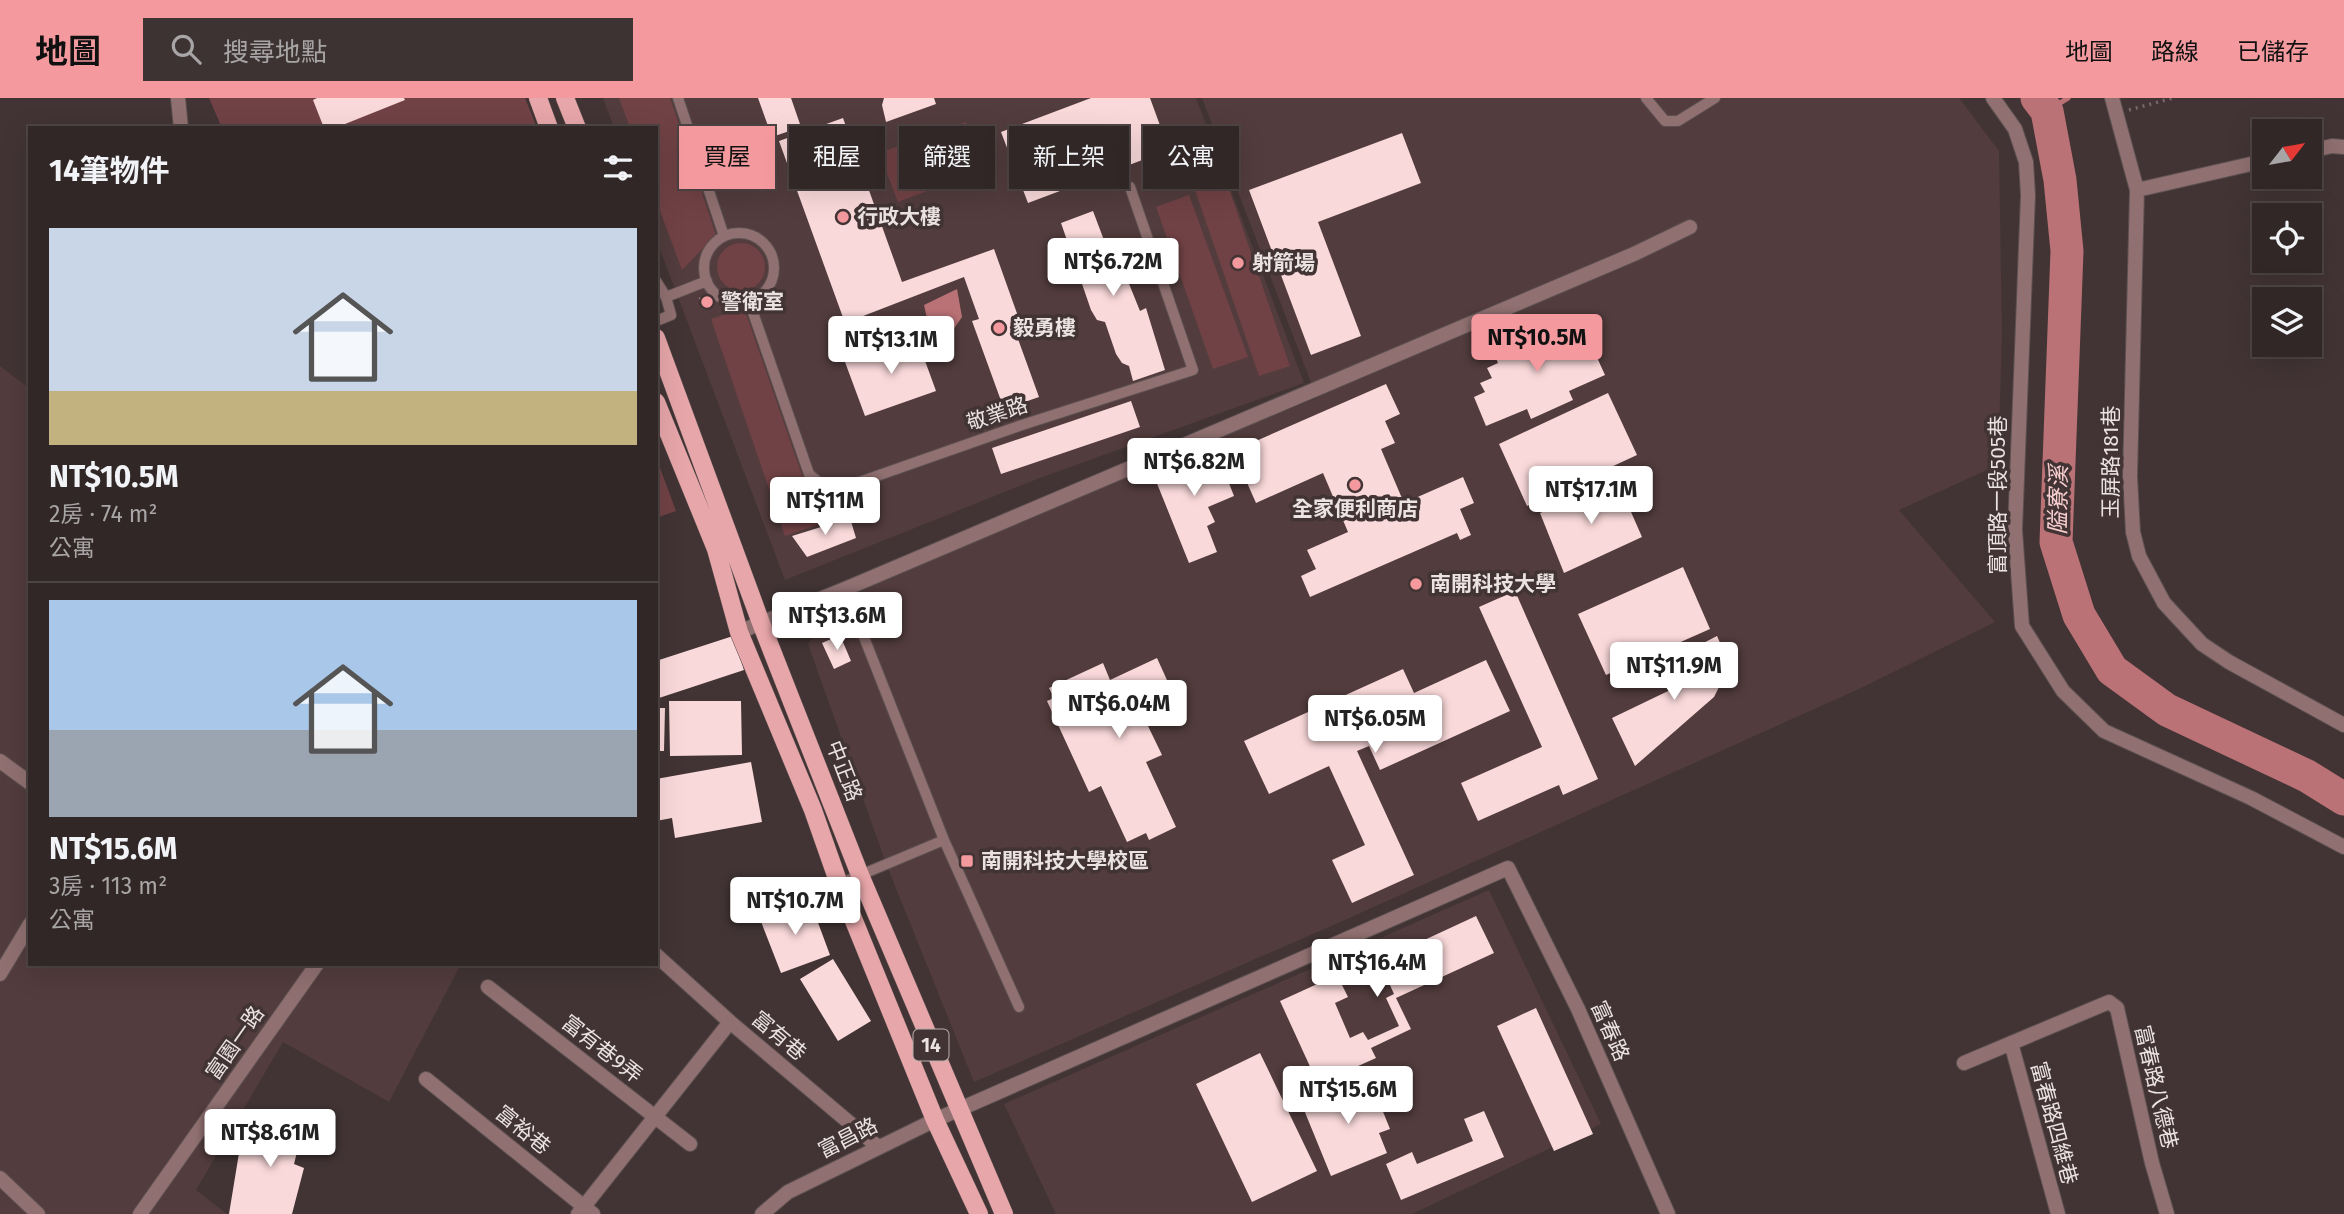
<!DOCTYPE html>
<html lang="zh-TW">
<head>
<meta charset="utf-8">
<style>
	:root { --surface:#322727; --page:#3d3333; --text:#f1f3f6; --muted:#a8a5a7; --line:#4d4444; --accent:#f49a9f }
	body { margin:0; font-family:"Fira Sans","Noto Sans TC",sans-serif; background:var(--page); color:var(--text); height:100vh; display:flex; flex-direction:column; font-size:26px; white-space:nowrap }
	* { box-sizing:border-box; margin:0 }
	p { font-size:23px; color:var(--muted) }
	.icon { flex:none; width:38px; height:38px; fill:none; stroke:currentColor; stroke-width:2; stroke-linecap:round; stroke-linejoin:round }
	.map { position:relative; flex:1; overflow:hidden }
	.details { position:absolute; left:28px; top:28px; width:630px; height:840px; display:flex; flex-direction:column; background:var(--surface); border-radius:0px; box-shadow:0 7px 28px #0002,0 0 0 2px var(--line) }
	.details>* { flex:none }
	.guide { position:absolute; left:679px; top:28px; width:665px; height:63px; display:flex; gap:14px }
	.needle { width:46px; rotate:59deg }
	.buttons { position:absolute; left:2252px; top:21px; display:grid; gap:14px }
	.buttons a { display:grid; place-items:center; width:70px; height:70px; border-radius:0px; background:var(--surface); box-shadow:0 7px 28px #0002,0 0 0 2px var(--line); font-size:35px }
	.price { position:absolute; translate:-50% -60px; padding:0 16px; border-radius:7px; background:#fff; color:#222; font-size:23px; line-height:46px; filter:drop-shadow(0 2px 4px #0008) }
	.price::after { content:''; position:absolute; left:50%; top:42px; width:21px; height:16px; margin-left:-10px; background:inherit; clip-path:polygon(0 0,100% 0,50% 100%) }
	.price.on { background:var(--accent); color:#111 }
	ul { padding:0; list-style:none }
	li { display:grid; align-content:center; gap:14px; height:371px; padding:0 21px }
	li+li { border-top:2px solid var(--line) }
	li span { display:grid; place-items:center; height:217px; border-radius:0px; color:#555 }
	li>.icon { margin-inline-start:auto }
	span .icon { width:126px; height:126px; fill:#fffc; stroke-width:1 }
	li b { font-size:30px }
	h2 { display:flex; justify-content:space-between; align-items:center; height:84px; padding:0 21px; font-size:30px }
	.chip { padding:0 24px; border-radius:0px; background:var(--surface); box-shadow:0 7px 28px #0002,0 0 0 2px var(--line); font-size:24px; line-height:63px }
	.chip.on { background:var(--accent); color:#111 }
	header { display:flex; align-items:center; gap:42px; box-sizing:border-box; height:98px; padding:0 35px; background:var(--accent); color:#111 }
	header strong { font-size:33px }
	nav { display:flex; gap:38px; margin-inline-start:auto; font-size:24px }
	.search { width:490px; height:63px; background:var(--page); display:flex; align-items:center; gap:18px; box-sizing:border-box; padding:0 24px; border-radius:0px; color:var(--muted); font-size:26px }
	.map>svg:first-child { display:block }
	.built { fill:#523c3d }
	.green { fill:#714245 }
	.water { fill:#ba7276 }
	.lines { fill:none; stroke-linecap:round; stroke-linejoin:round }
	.stream { stroke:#ba7276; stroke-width:5 }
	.river { stroke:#ba7276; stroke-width:33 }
	.building { fill:#fad9da }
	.service-casing { stroke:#5d5050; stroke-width:12 }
	.minor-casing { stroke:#5d5050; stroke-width:16 }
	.primary-casing { stroke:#5d5050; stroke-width:19 }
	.path { stroke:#756969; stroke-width:3.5; stroke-dasharray:2 5; stroke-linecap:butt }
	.service { stroke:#907071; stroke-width:10 }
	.minor { stroke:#907071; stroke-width:14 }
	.primary { stroke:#e7a6a9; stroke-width:18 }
	.poi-dot { fill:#f49a9f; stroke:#423434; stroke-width:2.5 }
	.labels { text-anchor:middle; stroke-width:7; stroke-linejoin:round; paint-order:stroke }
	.shield { fill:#423434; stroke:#b8aeae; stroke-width:2 }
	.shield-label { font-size:19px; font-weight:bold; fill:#ebe2e2 }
	.poi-label { font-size:21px; font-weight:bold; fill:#ebe2e2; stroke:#423434; text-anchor:start }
	.street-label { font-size:21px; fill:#ebe2e2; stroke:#423434 }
	.water-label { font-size:23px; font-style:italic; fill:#f8cecf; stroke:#423434 }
</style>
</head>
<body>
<header>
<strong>地圖</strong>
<div class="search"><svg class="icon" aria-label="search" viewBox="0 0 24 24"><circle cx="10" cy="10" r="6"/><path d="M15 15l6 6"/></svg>搜尋地點</div>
<nav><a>地圖</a><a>路線</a><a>已儲存</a></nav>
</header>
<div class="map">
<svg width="2344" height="1116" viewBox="0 0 2344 1116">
	<rect width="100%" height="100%" fill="#423434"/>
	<!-- built -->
	<path class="built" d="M603,0H1196L1304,285L1037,381L785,482L656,141V30H614Z
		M1202,0H1959L1999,53L2002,237L1998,367L1899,412L1995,524L1861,590L1338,825L974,984L887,768L808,546L830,511L908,461L1317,300Z
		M0,268L30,291V866H461L389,1004L283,944L196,1092L227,1116H0Z
		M1489,792L1601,1026L1412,1116H1056L1004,1006Z"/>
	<!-- green -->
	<path class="green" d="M209,0H525L537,30H222Z
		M619,0H670L716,137L682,172L656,102V30H630Z
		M966,24L983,72L898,104L879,55Z
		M1216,53L1290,268L1259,278L1185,63Z
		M1189,97L1248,259L1213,271L1156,109Z
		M717 169a24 24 0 1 1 48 0a24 24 0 1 1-48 0Z
		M744,210L802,377L833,406L838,420L785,438L711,221Z
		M656,359L676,413L656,420Z"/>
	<!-- water -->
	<path class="water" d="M957,191L962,219L949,238L928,225L924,207Z"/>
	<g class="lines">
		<!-- stream -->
		<path class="stream" d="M2047,13L2068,0"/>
		<!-- river -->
		<path class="river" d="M2037,0L2047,13L2060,82L2067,153L2056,444L2079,517L2112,572L2167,612L2307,678L2344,701"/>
	</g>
	<!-- building -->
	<path class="building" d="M317,0H404L405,2L335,30H324L313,2Z
		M758,0H791L801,29L772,39Z
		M884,0H934L936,6L886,24L882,7Z
		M1091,0H1150L1169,52L1028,105L1001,34Z
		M843,20L902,184L994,151L1025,238L1018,241L1039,299L1004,311L972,223L979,221L964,179L845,225L779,43Z
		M1402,35L1421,85L1318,124L1361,238L1311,257L1249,92Z
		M1093,113L1113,166H1121L1140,213L1146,210L1165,272L1133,283L1129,268L1122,265L1116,256L1105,224L1097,222L1091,212L1061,125Z
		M710,196L714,208L703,211L699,200Z
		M1544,224L1549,235L1560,230L1564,239L1575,235L1579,244L1592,239L1598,252L1594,253L1605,277L1569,293L1573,302L1531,321L1527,311L1486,328L1474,299L1485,294L1480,285L1492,280L1487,270L1498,265L1493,253L1514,245L1511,238Z
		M916,238L936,293L865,318L845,264Z
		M1386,286L1400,316L1385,323L1395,345L1381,351L1404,405L1463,379L1474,405L1460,411L1471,437L1460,442L1457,435L1310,499L1301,478L1316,471L1307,452L1348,434L1323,375L1256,405L1233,353Z
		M1608,295L1637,357L1527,408L1499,346Z
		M1131,303L1140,329L1001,376L992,350Z
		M1214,347L1234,398L1208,409L1215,424L1207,428L1217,454L1189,465L1152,373Z
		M1617,382L1642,439L1564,475L1540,415Z
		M850,420L856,440L807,459L792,438Z
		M1683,469L1710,531L1606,577L1578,516Z
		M1515,493L1598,681L1563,697L1559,687L1478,723L1461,685L1542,649L1479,509Z
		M840,537L851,563L834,571L822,545Z
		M733,538L744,572L656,601V563Z
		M1717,538L1730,567L1714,599L1635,668L1612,620L1693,581L1682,556Z
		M1157,560L1181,613L1148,628L1162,657L1146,664L1176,729L1149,742L1146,735L1127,744L1101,688L1089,694L1047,603L1054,600L1049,590L1103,565L1110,582Z
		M1486,562L1510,613L1380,672L1369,648L1357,653L1414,777L1352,805L1332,762L1365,747L1329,668L1269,696L1244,643L1403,571L1414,595Z
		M669,603H741L742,657L670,658Z
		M656,610H665L664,653H656Z
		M751,664L762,724L675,740L672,720L656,723V681Z
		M810,803L830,857L781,875L760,821Z
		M1476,818L1494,855L1396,900L1411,931L1371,950L1376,960L1318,986L1280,903L1337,877L1348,899L1335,905L1350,940L1363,934L1368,942L1399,928L1386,900L1394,896L1379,863Z
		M833,861L871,923L838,943L800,881Z
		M1536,910L1593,1036L1554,1053L1497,928Z
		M1260,955L1317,1073L1252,1104L1196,986Z
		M1369,979L1390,1031L1379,1035L1387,1055L1331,1078L1302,1007Z
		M1484,1013L1504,1059L1401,1102L1386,1066L1412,1054L1417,1066L1473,1043L1464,1021Z
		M259,1015L303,1025L302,1032L321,1038L318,1046L300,1042L294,1066L304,1070L292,1116H229L239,1055H250Z"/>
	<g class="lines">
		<defs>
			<path id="service" d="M678,0L724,138
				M1646,0L1665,23H1678L1715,0
				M704 170a35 35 0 1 1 70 0a35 35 0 1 1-70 0Z
				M656,183L666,199L671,217L656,223
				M666,199L707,183
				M749,203L809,376L831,394L1022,327L1193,272L1130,89
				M845,491L944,742L1019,909
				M839,786L944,742"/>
			<path id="minor" d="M178,0L181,30
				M1993,0L2015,31L2026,64L2028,97L2015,432L2022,528L2063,593L2104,633L2251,700L2344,749
				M2112,0L2137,92L2130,378L2133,434L2139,458L2164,505L2202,546L2229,564L2344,627
				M2310,53L2332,48L2344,49
				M2137,92L2264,63
				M739,534L845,491L1634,156L1690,129
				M0,663L30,685
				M656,857L730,924L877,1048
				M0,876L30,826
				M488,889L690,1046
				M2011,945L2058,1116
				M1964,965L2109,904L2117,910L2152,1065L2167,1116
				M426,981L593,1116
				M0,1080L38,1116
				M140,1116L317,866
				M578,1116L730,924
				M762,1116L788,1094L935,1022L1508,770L1578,911L1668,1116"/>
			<path id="primary" d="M538,0L549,30
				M565,0L577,30
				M656,240L761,525L860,777L1004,1116
				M656,304L716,451L739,534L813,712L839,786L935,1022L979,1116"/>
		</defs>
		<!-- service casing -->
		<use href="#service" class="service-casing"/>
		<!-- minor casing -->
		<use href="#minor" class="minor-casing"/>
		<!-- primary casing -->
		<use href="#primary" class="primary-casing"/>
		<!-- path -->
		<path class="path" d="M2129,12L2173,0"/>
		<!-- service -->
		<use href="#service" class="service"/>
		<!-- minor -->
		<use href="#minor" class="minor"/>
		<!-- primary -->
		<use href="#primary" class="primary"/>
	</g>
	<!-- markers -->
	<g class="poi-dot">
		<circle cx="843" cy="119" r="7"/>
		<circle cx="1238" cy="165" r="7"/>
		<circle cx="707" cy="204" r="7"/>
		<circle cx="999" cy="230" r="7"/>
		<circle cx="1355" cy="387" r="7"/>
		<circle cx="1416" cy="486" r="7"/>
		<rect x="960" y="756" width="14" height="14" rx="3.5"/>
	</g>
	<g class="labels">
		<!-- shield labels -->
		<rect class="shield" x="913.5" y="931.5" width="35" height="31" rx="5"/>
		<g class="shield-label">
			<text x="931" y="954">14</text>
		</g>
		<!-- poi labels -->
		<g class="poi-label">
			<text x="857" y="126">行政大樓</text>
			<text x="1252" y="172">射箭場</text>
			<text x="721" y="211">警衛室</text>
			<text x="1013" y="237">毅勇樓</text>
			<text x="1355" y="418" text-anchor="middle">全家便利商店</text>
			<text x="1430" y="493">南開科技大學</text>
			<text x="981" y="770">南開科技大學校區</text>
		</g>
		<!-- street labels -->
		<g class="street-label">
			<text transform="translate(997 316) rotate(-19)" y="7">敬業路</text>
			<text transform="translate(2111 364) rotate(-90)" y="7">玉屏路181巷</text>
			<text transform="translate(1998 397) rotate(-90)" y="7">富頂路一段505巷</text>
			<text transform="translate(844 673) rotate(69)" y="7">中正路</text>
			<text transform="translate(1610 933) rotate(66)" y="7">富春路</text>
			<text transform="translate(779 938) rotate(40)" y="7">富有巷</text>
			<text transform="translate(235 945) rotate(-55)" y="7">富園一路</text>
			<text transform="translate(602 951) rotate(38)" y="7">富有巷9弄</text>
			<text transform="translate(2156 989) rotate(77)" y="7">富春路八德巷</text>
			<text transform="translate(2054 1025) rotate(75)" y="7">富春路四維巷</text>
			<text transform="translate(523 1032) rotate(39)" y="7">富裕巷</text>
			<text transform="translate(848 1040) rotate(-27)" y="7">富昌路</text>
		</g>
		<!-- water labels -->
		<g class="water-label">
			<text transform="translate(2058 402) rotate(-89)" y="8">隘寮溪</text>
		</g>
	</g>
</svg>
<div class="buttons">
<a><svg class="needle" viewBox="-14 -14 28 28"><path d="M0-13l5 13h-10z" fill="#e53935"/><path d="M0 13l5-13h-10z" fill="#a8a5a7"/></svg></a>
<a><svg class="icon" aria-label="locate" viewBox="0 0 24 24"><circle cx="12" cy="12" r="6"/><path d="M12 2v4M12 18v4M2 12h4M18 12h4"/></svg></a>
<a><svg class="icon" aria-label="layers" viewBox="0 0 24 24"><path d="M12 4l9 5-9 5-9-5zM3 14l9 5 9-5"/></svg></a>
</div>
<b class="price" style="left:1113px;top:200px">NT$6.72M</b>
<b class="price on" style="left:1537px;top:276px">NT$10.5M</b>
<b class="price" style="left:891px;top:278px">NT$13.1M</b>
<b class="price" style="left:1194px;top:400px">NT$6.82M</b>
<b class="price" style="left:1591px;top:428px">NT$17.1M</b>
<b class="price" style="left:825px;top:439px">NT$11M</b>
<b class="price" style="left:837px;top:554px">NT$13.6M</b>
<b class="price" style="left:1674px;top:604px">NT$11.9M</b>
<b class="price" style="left:1119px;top:642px">NT$6.04M</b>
<b class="price" style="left:1375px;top:657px">NT$6.05M</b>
<b class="price" style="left:795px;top:839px">NT$10.7M</b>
<b class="price" style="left:1377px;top:901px">NT$16.4M</b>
<b class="price" style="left:1348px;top:1028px">NT$15.6M</b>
<b class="price" style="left:270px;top:1071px">NT$8.61M</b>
<div class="guide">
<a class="chip on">買屋</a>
<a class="chip">租屋</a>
<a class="chip">篩選</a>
<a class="chip">新上架</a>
<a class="chip">公寓</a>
</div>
<section class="details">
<h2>14筆物件<svg class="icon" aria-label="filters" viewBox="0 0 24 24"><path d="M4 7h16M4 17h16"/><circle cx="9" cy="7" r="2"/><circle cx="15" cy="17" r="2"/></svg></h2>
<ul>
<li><span style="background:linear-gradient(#c9d6e8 75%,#c2b280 0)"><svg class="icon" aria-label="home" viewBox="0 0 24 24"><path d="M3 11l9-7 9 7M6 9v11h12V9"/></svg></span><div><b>NT$10.5M</b><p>2房 · 74 m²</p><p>公寓</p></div></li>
<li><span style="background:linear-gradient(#a9c7e8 60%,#9aa5b1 0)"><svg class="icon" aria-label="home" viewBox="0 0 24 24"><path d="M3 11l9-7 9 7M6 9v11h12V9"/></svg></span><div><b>NT$15.6M</b><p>3房 · 113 m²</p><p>公寓</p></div></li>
</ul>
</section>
</div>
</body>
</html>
